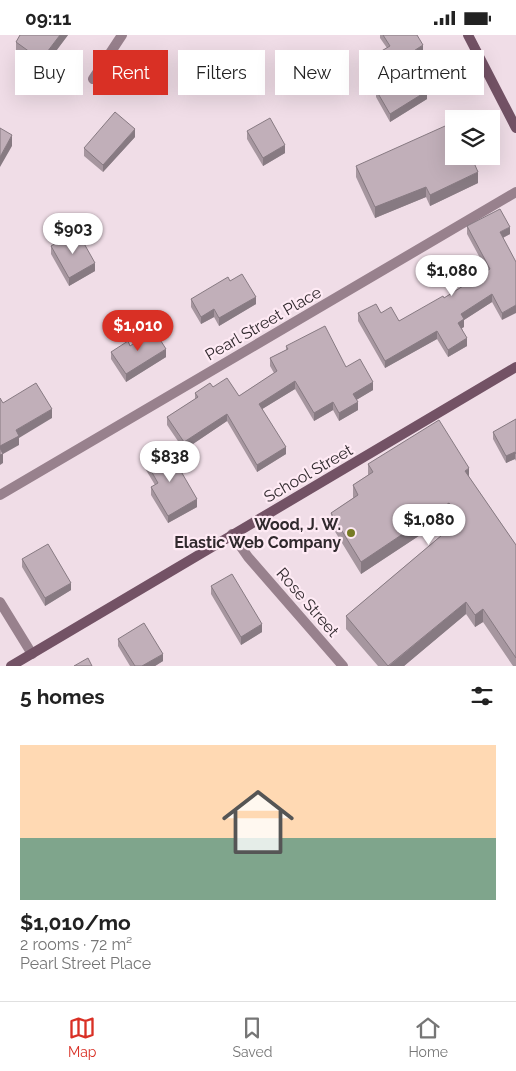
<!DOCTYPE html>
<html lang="en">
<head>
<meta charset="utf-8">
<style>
	:root { --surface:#fff; --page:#f2f2f2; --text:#222; --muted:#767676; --line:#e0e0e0; --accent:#d93025 }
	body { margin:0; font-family:Raleway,sans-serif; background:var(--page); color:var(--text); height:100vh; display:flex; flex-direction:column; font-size:19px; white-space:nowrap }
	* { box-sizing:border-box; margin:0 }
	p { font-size:16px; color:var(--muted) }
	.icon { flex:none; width:28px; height:28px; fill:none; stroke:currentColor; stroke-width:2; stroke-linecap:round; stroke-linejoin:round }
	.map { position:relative; height:631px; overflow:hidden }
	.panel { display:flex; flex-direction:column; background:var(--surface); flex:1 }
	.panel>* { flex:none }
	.top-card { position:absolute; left:15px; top:15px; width:486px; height:45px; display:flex; gap:10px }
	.fabs { position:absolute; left:445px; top:75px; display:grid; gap:10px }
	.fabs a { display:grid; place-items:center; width:55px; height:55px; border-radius:0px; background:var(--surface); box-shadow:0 5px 20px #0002; font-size:25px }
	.price { position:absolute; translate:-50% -42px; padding:0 11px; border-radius:18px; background:#fff; color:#222; font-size:16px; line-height:32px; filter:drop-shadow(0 1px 2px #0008) }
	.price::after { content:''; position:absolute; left:50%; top:30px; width:15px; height:11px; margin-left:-8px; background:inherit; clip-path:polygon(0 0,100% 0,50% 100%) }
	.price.current { background:var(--accent); color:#fff }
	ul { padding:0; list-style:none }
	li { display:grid; align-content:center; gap:10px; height:265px; padding:0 20px }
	li span { display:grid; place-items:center; height:155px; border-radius:0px; color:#555 }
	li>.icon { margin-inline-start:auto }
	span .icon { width:90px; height:90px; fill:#fffc; stroke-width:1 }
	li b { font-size:21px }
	h2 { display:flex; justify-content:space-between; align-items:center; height:60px; padding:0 20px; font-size:21px }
	.pill { padding:0 18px; border-radius:0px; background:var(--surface); box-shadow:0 5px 20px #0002; font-size:18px; line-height:45px }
	.pill.current { background:var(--accent); color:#fff }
	.status { display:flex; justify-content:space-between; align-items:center; height:35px; padding:0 25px; background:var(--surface); direction:ltr }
	.status svg { height:14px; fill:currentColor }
	.dock { display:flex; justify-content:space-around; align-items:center; height:70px; border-top:1px solid var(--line); background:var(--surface); font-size:14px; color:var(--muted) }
	.dock a { display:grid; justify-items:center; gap:2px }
	.dock .current { color:var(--accent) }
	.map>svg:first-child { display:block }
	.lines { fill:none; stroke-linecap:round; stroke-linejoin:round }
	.street { stroke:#98818d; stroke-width:10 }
	.secondary { stroke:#735265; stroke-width:10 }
	.wall { fill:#a6969f }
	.shaded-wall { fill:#877a82 }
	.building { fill:#c1afb9; stroke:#877a82 }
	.poi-dot { fill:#777b24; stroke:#feeaf4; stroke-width:2 }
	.labels { text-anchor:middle; stroke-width:4.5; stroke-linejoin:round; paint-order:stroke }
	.street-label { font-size:16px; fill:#30292d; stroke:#feeaf4 }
	.poi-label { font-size:16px; font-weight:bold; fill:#30292d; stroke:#feeaf4; text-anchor:end }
</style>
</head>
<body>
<div class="status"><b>09:11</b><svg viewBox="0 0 49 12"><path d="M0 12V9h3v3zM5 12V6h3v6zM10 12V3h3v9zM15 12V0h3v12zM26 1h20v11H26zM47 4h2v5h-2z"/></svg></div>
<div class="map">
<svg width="516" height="631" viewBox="0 0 516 631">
	<rect width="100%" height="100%" fill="#f0dde7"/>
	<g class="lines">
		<!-- street -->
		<path class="street" d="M93,44L122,0
			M0,460L516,157
			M232,499L248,522L343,631
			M0,567L32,619"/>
		<!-- secondary -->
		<path class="secondary" d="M468,0L516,93
			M11,631L516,332"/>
	</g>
	<!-- wall -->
	<path class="wall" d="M20,0H68L41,36L16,18V7Z
		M380,0H417L423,18L410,26L427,64L390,87L376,62V55L377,54L366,33V25L387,13L380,3Z
		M247,96L285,118L263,131L247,104Z
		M135,102L103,137L84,121V113Z
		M356,131L478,148L430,171L426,162L375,183L356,142Z
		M467,191L510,199L503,203L502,285L492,267L464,285V292L462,293L467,311L448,322L437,304L385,333L358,286V278H381L399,286L444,263L487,236L467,199Z
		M51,211L95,236L69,251L51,219Z
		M230,246L256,269L219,291L214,282L201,289L191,272V264Z
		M130,311L166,322L126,347L111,324V317Z
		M286,311L346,332L373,355L356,365L358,375L339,386L333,375L314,386L295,354L262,374L286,419L257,437L227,386L184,415L167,390V382L195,364V358L239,361L274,338L270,331V323L286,315Z
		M516,384V426L515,424L506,428L493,404V397Z
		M146,427L197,472L168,488L151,460V452L155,450L146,435Z
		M368,429L469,442L516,510V631H513L483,587L475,592L466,579L404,631H378L346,594V581L455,489L449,481L361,539L331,490V478L353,463V450L368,440Z
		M22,524L71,555L45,571L22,532Z
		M211,551L262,597L241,610L211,559Z
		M118,604L163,626L155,631H130L118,611Z"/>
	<!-- shaded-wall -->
	<path class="shaded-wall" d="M60,0H68L41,36V25Z
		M423,10V18L406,28V21Z
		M427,56V64L390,87V79Z
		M135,94V102L103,137V130Z
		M12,100V111L0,132V122Z
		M285,110V118L263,131V123Z
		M478,137V148L430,171V160Z
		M426,152V162L375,183V172Z
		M510,192V199L500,204V197Z
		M95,228V236L69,251V243Z
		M492,259V267L464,285V292L458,295V288L461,279Z
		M256,262V269L219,291V283Z
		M516,270V278L502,285V278Z
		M214,274V282L201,289V282Z
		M437,296V304L385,333V326Z
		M467,303V311L448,322V315Z
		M166,314V322L126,347V339Z
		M295,346V354L259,376V369Z
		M373,347V355L353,367V359Z
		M333,367V375L314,386V378Z
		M358,367V375L339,386V378Z
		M52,374V383L19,403V410L3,419V428L0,430V411L16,395Z
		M227,379V386L184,415V407Z
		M286,412V419L257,437V430Z
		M515,417V424L506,428V421Z
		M469,433V445L465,436Z
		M197,464V472L168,488V481Z
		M449,468V481L361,539V527Z
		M71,548V555L45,571V563Z
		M466,567V579L404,631H389Z
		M483,574V587L475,592V580Z
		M262,589V597L241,610V602Z
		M163,619V626L155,631H142Z"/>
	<!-- building -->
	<path class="building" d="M20,0H60L41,25L16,7Z
		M383,0H417L423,10L406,21L427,56L390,79L376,55L380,52L366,25L390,11Z
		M115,77L135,94L103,130L84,113Z
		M270,83L285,110L263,123L247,96Z
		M454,87V121H471L478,137L430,160L426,152L375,172L356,131Z
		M0,93L12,100L0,122Z
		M500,174L510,192L500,197L516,227V270L502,278L492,259L461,279L464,284L458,288L467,303L448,315L437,296L385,326L358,278L376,269L381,278L391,272L399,286L443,261L444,263L490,234L467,191Z
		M77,196L95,228L69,243L51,211Z
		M242,239L256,262L219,283L214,274L201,282L191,264L228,242L230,246Z
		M325,291L346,332L360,324L373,347L353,359L358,367L339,378L333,367L314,378L295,346L259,369L286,412L257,430L227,379L184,407L167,382L198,362L195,358L210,348L213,352L227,343L239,361L277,336L270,323L288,314L286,311Z
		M154,295L166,314L126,339L111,317L128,306L130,311Z
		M36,348L52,374L16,395L19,401L0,411V363L3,368Z
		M516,384V419L515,417L506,421L493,397Z
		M439,385L469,433L465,436L516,510V623L483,574L475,580L466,567L388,631L346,581L461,484L449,468L361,527L331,478L358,460L353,450L373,437L368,429Z
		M0,413L3,419L0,420Z
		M168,414L197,464L168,481L151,452L158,448L146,427Z
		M48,509L71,548L45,563L22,524Z
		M232,539L262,589L241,602L211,551Z
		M144,588L163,619L142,631H135L118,604Z
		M88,623L92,631H74Z"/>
	<!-- markers -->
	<circle class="poi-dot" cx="351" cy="498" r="5"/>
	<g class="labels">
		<!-- street labels -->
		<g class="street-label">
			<text transform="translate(263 288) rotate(-30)" y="6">Pearl Street Place</text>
			<text transform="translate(308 438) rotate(-30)" y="6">School Street</text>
			<text transform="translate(308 567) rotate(49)" y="6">Rose Street</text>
		</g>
		<!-- poi labels -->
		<g class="poi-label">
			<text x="341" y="495">Wood, J. W.<tspan x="341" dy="18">Elastic Web Company</tspan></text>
		</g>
	</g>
</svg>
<div class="fabs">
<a><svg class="icon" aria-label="layers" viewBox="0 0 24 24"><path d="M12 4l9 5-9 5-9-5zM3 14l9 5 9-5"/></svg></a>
</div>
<b class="price" style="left:73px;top:220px">$903</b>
<b class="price" style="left:452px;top:262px">$1,080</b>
<b class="price current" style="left:138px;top:317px">$1,010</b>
<b class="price" style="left:170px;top:448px">$838</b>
<b class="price" style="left:429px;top:511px">$1,080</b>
<div class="top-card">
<a class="pill">Buy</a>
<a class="pill current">Rent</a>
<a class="pill">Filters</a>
<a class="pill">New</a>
<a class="pill">Apartment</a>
</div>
</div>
<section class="panel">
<h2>5 homes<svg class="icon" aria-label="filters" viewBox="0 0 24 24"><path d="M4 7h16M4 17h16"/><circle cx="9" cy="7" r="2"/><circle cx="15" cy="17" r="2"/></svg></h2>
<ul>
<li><span style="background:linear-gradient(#ffd9b3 60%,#7fa58c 0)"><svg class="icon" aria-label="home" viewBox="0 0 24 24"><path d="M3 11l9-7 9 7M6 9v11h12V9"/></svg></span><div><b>$1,010/mo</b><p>2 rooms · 72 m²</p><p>Pearl Street Place</p></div></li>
</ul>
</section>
<nav class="dock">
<a class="current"><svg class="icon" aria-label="map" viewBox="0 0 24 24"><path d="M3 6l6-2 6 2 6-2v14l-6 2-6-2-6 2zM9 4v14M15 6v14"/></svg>Map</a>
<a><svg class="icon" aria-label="saved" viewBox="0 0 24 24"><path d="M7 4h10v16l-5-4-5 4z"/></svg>Saved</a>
<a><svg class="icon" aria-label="home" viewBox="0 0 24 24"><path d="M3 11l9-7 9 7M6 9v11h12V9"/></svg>Home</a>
</nav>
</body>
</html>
